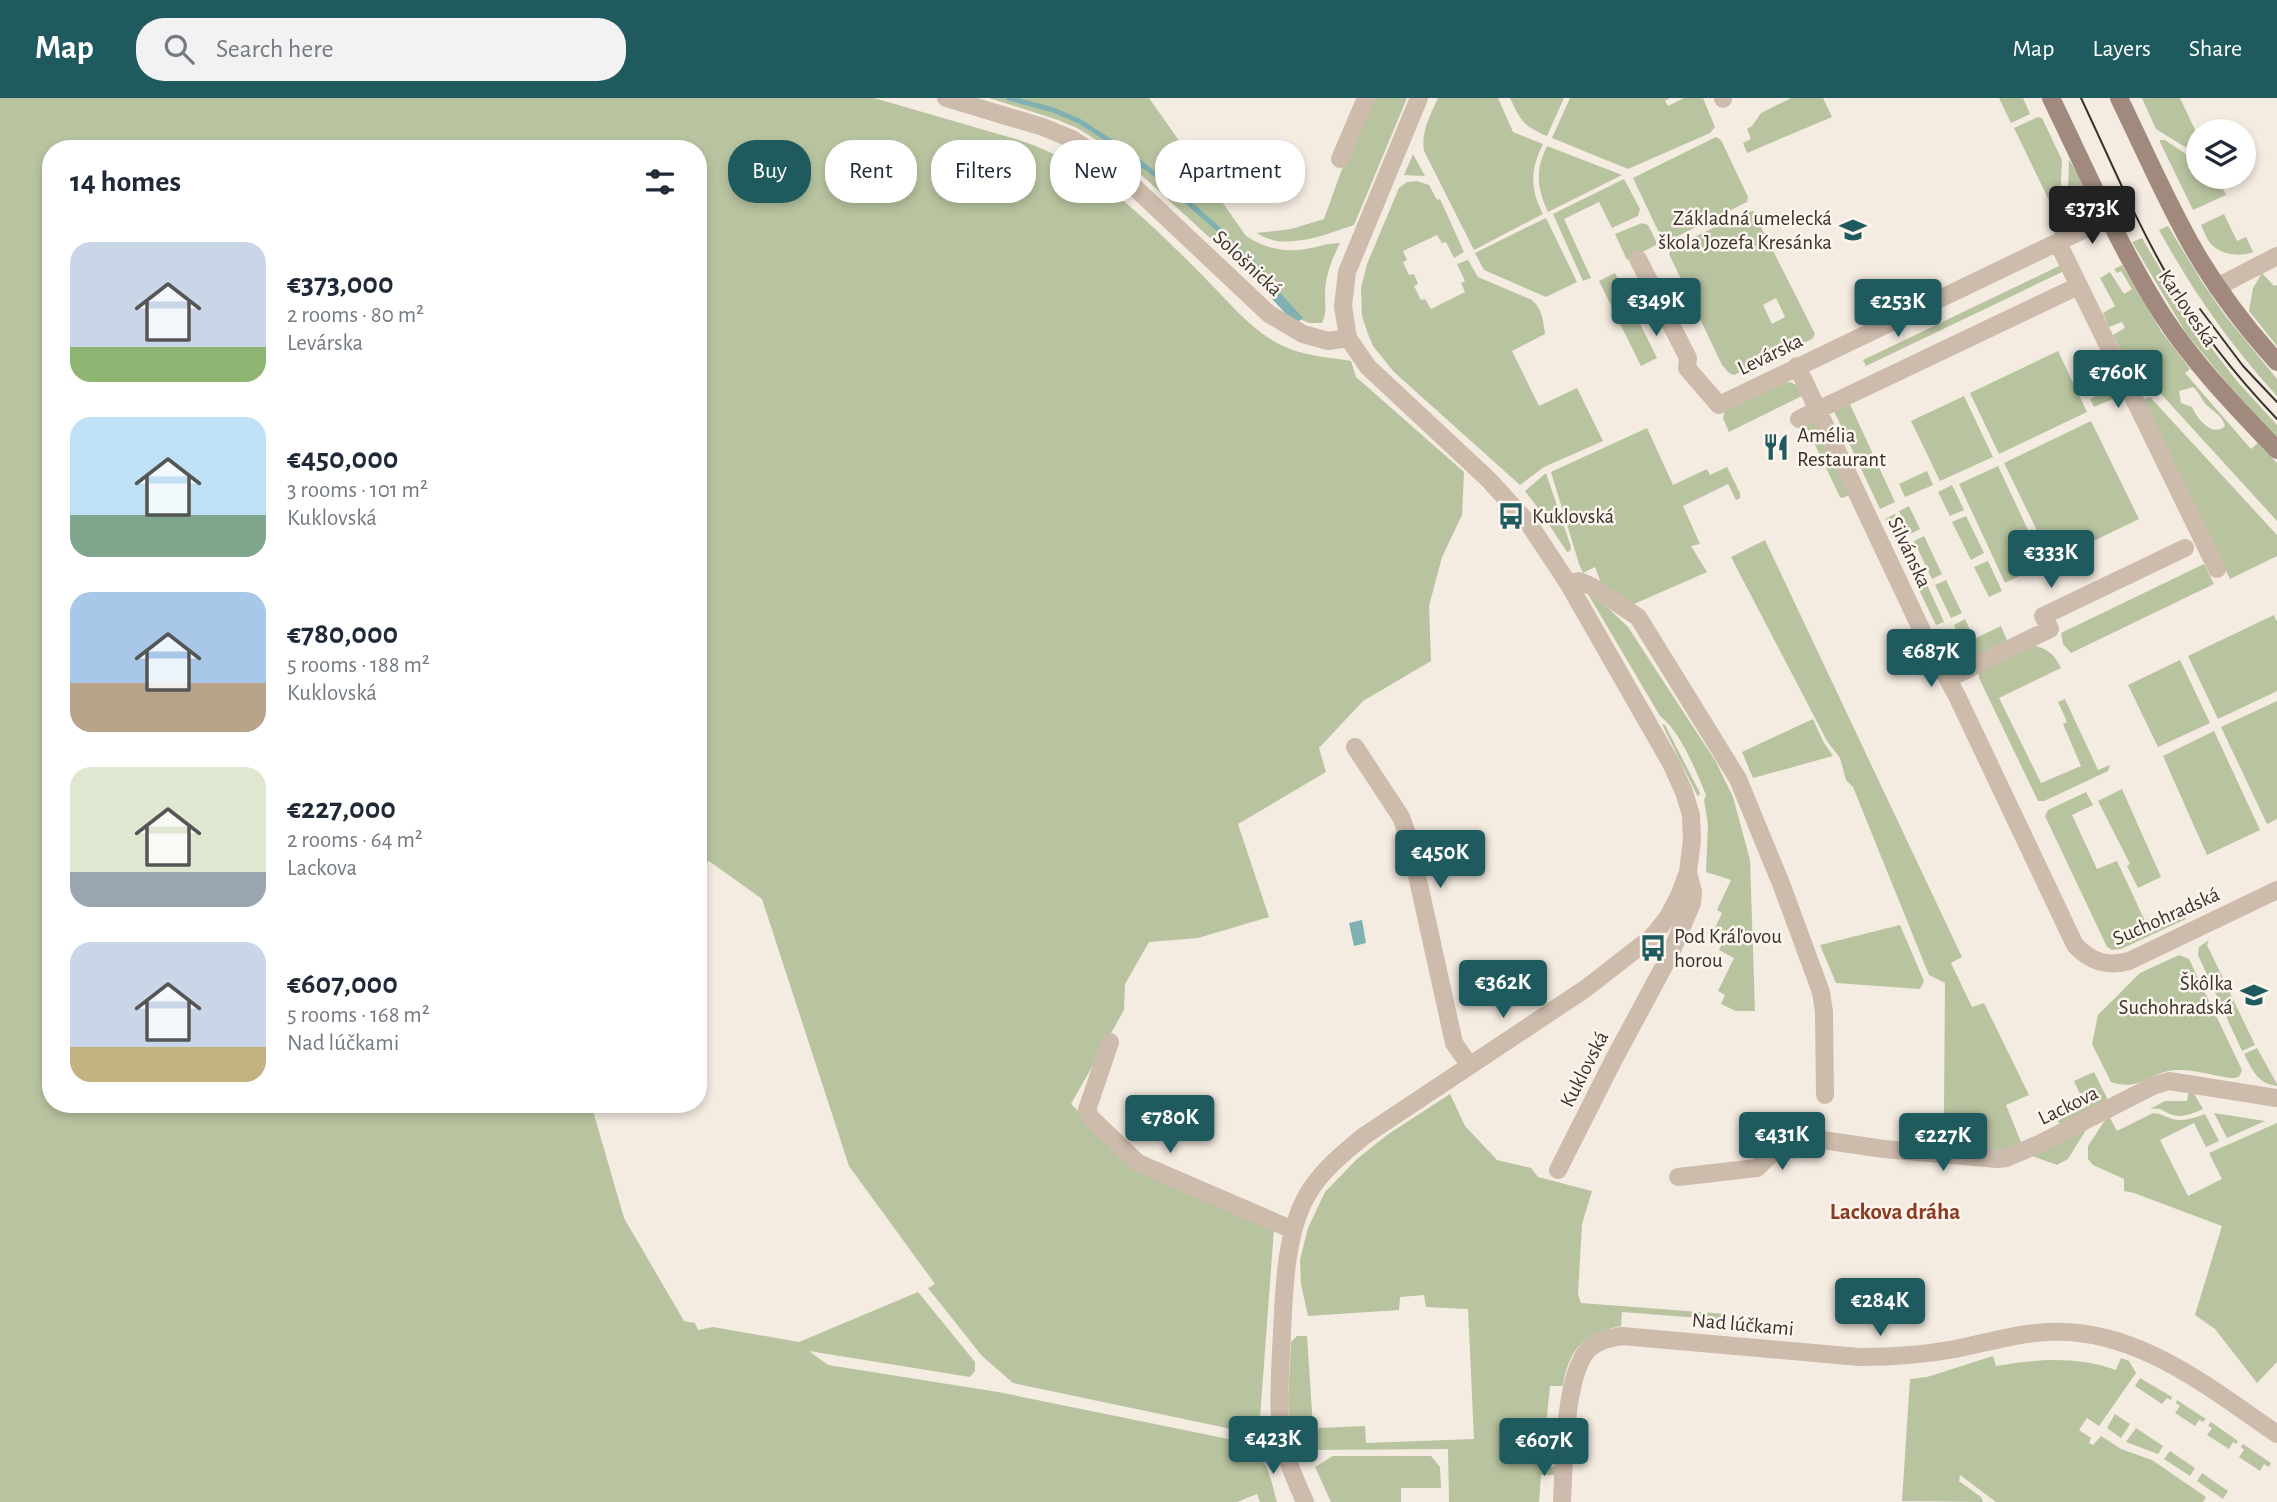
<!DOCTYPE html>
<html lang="en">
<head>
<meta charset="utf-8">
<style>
	:root { --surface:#fff; --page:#f2f2f3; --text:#1f2937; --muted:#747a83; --accent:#1f5a5e }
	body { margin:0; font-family:"Alegreya Sans",sans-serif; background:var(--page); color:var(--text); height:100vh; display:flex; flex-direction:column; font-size:26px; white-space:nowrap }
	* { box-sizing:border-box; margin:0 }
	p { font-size:23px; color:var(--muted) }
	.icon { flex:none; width:38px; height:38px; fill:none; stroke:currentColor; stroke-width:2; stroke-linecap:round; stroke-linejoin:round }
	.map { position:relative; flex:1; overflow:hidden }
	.panel { position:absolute; left:42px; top:42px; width:665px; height:973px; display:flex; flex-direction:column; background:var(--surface); border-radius:28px; box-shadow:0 4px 10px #0003 }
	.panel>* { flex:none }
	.guide { position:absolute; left:728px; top:42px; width:665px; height:63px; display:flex; gap:14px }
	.buttons { position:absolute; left:2186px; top:21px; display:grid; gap:14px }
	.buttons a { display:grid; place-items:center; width:70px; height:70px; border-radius:50%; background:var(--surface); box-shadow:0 4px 10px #0003; font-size:35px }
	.price { position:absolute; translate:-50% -60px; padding:0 16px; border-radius:7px; background:var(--accent); color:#fff; font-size:23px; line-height:46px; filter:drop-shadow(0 2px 4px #0008) }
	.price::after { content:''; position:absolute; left:50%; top:42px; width:21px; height:16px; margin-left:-10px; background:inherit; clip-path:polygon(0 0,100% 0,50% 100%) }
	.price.selected { background:#222; color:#fff }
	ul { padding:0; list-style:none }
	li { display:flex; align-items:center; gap:21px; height:175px; padding:0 28px }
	li span { display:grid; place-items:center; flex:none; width:196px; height:140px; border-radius:21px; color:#555 }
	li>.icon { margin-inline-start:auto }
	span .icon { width:84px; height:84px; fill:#fffc; stroke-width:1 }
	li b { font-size:30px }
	h2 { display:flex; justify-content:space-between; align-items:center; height:84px; padding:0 28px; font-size:30px }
	.pill { padding:0 24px; border-radius:28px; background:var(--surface); box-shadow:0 4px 10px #0003; font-size:24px; line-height:63px }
	.pill.selected { background:var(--accent); color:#fff }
	header { display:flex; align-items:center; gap:42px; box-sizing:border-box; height:98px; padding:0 35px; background:var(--accent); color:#fff }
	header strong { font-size:33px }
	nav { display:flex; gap:38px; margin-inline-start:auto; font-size:24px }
	.search { width:490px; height:63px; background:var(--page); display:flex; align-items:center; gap:18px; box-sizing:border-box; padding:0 24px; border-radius:28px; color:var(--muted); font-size:26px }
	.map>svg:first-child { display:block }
	.green { fill:#b8c4a0; fill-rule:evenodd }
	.water { fill:#7fb0b2 }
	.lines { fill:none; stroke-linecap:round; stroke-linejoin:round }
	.stream { stroke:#7fb0b2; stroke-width:5 }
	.minor { stroke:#cdbbac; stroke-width:18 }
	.secondary { stroke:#a18a7d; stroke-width:18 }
	.tram { stroke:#3b302b; stroke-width:2 }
	.labels { text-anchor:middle; stroke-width:5; stroke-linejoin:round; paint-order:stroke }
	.poi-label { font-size:21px; fill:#3b302b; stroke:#fbf5ee; text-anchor:start }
	.street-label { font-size:21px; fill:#3b302b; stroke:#fbf5ee }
	.neighbourhood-label { font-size:23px; font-weight:bold; fill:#8c3b22; stroke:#fbf5ee }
</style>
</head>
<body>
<header>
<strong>Map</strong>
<div class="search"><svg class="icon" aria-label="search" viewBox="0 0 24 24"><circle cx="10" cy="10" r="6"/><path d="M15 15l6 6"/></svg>Search here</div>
<nav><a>Map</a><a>Layers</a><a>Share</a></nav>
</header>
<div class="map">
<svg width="2277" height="1404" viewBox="0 0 2277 1404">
	<rect width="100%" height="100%" fill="#f4ebe1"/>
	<!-- green -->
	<path class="green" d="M0,0H874L1022,43C1094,67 1151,126 1204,179C1227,202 1250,231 1279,246C1302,258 1326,259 1351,263L1356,279L1464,374L1462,417L1442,459L1429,508L1431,563L1363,603L1319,650L1326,674L1238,726L1269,819L1198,840L1149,844L1125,886L1124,912L1071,1006L1135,1070L1274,1131L1260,1320L1258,1328L1252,1333H1241L1013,1285L982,1258L928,1190L935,1186L849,1068L762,801L709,763L698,766V51H51V1006H591L624,1120L684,1223L695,1225L698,1232L713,1229L799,1244L918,1194L975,1264V1273L970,1279L809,1253L828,1267L998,1294L1248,1345C1267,1358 1271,1383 1277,1404H1260L1257,1396L1237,1404H0Z
		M989,0H1149L1246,138C1264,150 1285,155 1306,151C1318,149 1328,145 1340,145C1332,161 1325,178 1325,196C1325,207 1327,215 1322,225H1309L1297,220L1135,71L1098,43L1077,30L1058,22Z
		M1375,0H1407L1354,127C1331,135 1302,146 1277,143C1270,142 1262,138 1256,135L1291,131L1324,121L1342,71Z
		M1438,0H1498L1513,34L1543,46C1530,73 1530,90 1543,116L1474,152L1424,53C1421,33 1430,18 1438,0Z
		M1510,0H1564L1547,38C1523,28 1521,23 1510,0Z
		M1570,0H1670L1665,3L1668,8L1684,0H1703L1715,29L1710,35L1628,71L1552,40Z
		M1791,0H1823L1832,19L1747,55L1743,45L1751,41L1747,31L1752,28L1761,15Z
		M1999,0H2023L2030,16L2011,25Z
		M2142,0H2180L2198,38V57L2156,31Z
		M2038,19L2042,20L2062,62L2059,123L2014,30Z
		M1716,39L1721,42L1748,99L1747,104L1668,143L1661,139L1633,80Z
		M2160,42H2165L2198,64V79H2217L2226,97L2193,112L2160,44Z
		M1547,48L1622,77L1548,114C1537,90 1535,72 1547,48Z
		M1413,56L1425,78L1404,77Z
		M2069,61C2078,78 2089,90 2081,110C2077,117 2074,123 2067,128Z
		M1624,81L1640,111L1638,118L1612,130L1599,104L1564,121L1591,180L1583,183L1553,116Z
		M1417,83L1429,87L1437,102L1440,101L1464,154L1454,160L1446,144L1442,145L1437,137L1403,153L1407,162L1403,164L1409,177L1414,176L1418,186L1414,188L1421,202L1425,201L1431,211L1465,194L1461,185L1465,183L1457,166L1468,162L1478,179L1532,202C1543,212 1543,223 1545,236L1512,253L1539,308L1577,290L1603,343L1544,369L1520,387L1394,274L1373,248L1368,236L1362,218L1361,190L1367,166L1399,90L1407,84Z
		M1753,113L1815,236L1812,241L1734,277L1729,275L1722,267L1669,156L1672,149L1686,142L1692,154L1701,150L1696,138L1747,114ZM1776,200L1785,219L1772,226L1763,207Z
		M2224,116L2237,143L2246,139L2253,154C2241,159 2223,157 2213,148C2207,143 2204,133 2201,127Z
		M1546,120L1577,184L1546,199L1484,172L1475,155Z
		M1642,125L1648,127L1656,143V147L1627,162L1615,136Z
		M2168,128L2202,184L2224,216L2277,281V298C2230,247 2192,192 2159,132Z
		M2142,140L2190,222L2236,282L2277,327V340L2227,285L2186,235L2132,144Z
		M2061,167L2064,173L1866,268L1863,262Z
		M2122,167L2161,233L2190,271L2185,275L2251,351L2258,345L2277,365V423L2120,251L2113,237L2125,230L2122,224L2109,229L2103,215L2115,208L2100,180L2110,174L2124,196L2132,191L2121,173L2117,175L2114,171ZM2193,289C2199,294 2200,299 2204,304C2212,314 2222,316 2225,328C2213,340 2197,321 2192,309L2181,305L2179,293Z
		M1615,175L1657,260L1641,268L1599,183Z
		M2262,175L2274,188L2277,187V248L2249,213L2253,190Z
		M2058,253L2087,314L1999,356L1970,295Z
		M1790,284L1798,288L1804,297L1729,334L1723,320L1725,313L1785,285Z
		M2118,288L2120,293L2115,300L2094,309L2090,301Z
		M1964,298L1993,359L1940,383L1911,323Z
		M2150,299L2277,437V458L2230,481L2143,302Z
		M1848,302L1895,404L1880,411L1832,309Z
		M1815,318L1853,396L1842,400L1840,399L1804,324Z
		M2091,323L2139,421L2052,463L2004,365Z
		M1647,330L1673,387L1707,371L1710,377L1727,369L1740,395V400L1736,402L1728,386L1683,408L1700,446L1691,448L1707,474L1634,506L1601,485L1595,469L1583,475L1579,466L1551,374Z
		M1998,368L2044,466L2005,485L1959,386Z
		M1927,373L1933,387L1905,399L1899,386Z
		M1546,375L1571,449L1570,453L1567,454L1538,410L1525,393Z
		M1952,387L1964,412L1950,418L1938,394Z
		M1909,408L1920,431L1910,436L1899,413Z
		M1895,416L1944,524L1936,527L1885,421Z
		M1966,418L1984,455L1971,462L1952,424Z
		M1924,438L1942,476L1932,481L1914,443Z
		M1765,442L1962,859L1951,865L1972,909L1984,905L2029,997L2006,1007L2021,1044L2004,1054L1947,1050L1944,1012L1945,885L1929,877L1853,689L1846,682L1840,660L1827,643L1731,459Z
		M1988,463L2002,493L1989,499L1974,469Z
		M2204,466L2214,486L2071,555L2063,546L2061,535Z
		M1946,482L1962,515L1951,520L1935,487Z
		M1588,496L1608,510L1628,529L1716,664L1733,699L1750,762L1755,913H1736L1721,906L1725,897L1718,893L1734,860L1719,852L1727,836L1715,830L1722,815L1717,812L1731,782L1706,774L1708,727L1704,702L1706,697C1696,673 1681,634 1660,618Z
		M2274,517L2277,524V593L2218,621L2188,558Z
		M1965,521L1974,541L2001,528L2008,545L1970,562L1954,527Z
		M2029,547C2046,549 2054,555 2061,570L1999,600L2041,685L2081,668L2063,626L2067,624L2058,604L2065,601L2098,672L2110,667L2108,673L2044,703H2038L1979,580V574Z
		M2180,562L2210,625L2158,649L2128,587Z
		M2277,603V721L2267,726L2221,629Z
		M1813,621L1824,645L1833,658L1753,680L1742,654Z
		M1662,626L1665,627L1700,695L1699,698L1697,697Z
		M2214,633L2260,732L2207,757L2163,658Z
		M2122,691L2161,779L2138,790L2127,768L2130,766L2098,703Z
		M2086,694L2093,707L2072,717L2097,771L2117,763L2145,823L2180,807L2186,821L2121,851L2112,852L2107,849L2045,718L2048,712Z
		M1900,827L1924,883L1920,891L1836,885L1820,847Z
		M2209,842L2207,847L2255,947L2242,953L2198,857L2199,849Z
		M2179,857L2189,861L2242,972C2240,979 2238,980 2232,980C2214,978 2193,971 2176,972C2149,974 2140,994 2111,984L2092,946L2098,917L2140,875Z
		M2257,950L2277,986V988C2257,985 2253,973 2244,956Z
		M2094,974L2110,1006L2062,1027L2057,1023L2086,1009L2074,983Z
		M2189,992H2192L2203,1011C2194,1015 2182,1020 2173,1017C2161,1014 2166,1010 2150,1011L2165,1003H2187Z
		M1450,996L1465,1028L1497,1062L1531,1070L1538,1079L1592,1093L1582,1126L1578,1196L1581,1205L1726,1216L1725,1222L1622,1214L1621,1228C1584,1236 1569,1250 1563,1288H1550L1542,1369H1556L1554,1377H1541L1539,1404H1449L1448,1351L1307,1352V1346L1319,1330L1365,1328L1366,1345L1474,1341L1468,1211L1426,1209L1424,1197L1400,1199L1399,1212L1308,1218L1301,1186L1300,1162L1308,1130L1325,1094L1357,1061L1387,1037Z
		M2153,1015C2160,1015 2163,1018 2170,1020C2180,1025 2194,1020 2205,1016L2219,1043L2206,1049L2194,1025L2160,1042L2188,1098L2222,1081L2209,1055L2277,1025V1264L2257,1285L2215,1231L2195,1217L2222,1128L2134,1095L2124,1093V1081L2093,1067L2088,1061V1048L2107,1019L2109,1018L2117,1033Z
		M2214,1015L2265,1023L2227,1040Z
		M2089,1027L2068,1061L2057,1067L2029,1057Z
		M1297,1238H1307L1313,1329H1290L1288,1302L1291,1244Z
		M1993,1258L1996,1268C2037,1261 2076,1258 2116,1272L2121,1260L2129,1263L2136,1275L2099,1328L2087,1320L2079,1332L2091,1340L2089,1345L2093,1347L2101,1338L2121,1351L2152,1362L2206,1399L2203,1404H1996L1960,1377L1959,1383L1981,1399L1983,1404L1902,1403L1910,1281L1927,1279Z
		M2140,1280L2172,1299L2171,1302L2167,1300L2162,1306L2135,1288Z
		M2177,1302L2206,1321L2203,1324L2199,1322L2195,1328L2175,1315L2180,1308L2176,1305Z
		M2115,1316L2130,1326L2121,1340L2107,1330Z
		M2211,1324L2238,1343L2236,1346L2233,1344L2229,1351L2207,1337L2212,1330L2208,1328Z
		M2136,1330L2163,1348L2158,1356L2126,1344Z
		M2243,1346L2271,1365L2269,1369L2264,1366L2260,1373L2239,1359L2244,1352L2241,1349Z
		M2170,1353L2195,1370L2190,1378L2164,1361Z
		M1333,1358H1431L1440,1369L1441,1390H1401V1404H1331L1315,1369Z
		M2202,1375L2228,1393L2223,1401L2197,1383Z"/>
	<!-- water -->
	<path class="water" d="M1274,188L1303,220L1295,226L1266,194Z
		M1362,822L1366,845L1354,848L1349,825Z"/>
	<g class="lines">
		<!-- stream -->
		<path class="stream" d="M1009,0L1053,12L1079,23L1121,50L1166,85L1216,129L1236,150L1249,160L1266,180L1269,191"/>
		<!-- minor -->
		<path class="minor" d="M946,0L1043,29L1072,41L1102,61L1131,86L1269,216L1303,236L1328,243L1348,240
			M1723,0V1
			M1340,61L1366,0
			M2061,141V151L2217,471
			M1638,161L1688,260L1687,270L1719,307L2108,120
			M2217,189L2277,158
			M1797,268L1924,537L1957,598L2075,847C2091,864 2107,869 2129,863L2277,792
			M1799,321L2078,188
			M1568,485L1579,483L1591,488L1638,519L1738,681L1782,788L1821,894L1824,914L1825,997
			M1948,581L2050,531L2043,518L2185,450
			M1355,649L1401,719L1409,741L1454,945L1469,967
			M1110,944L1087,1012L1091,1020L1138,1065L1293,1132
			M1558,1072L1613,963L1670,857L1692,805L1693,794L1688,774
			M1678,1079L1757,1070L1787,1041L1794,1038L1884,1051L1997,1061L2006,1060L2039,1046L2153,988L2169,983L2277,1000
			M1305,1404C1297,1385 1287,1365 1283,1344C1277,1314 1280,1282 1281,1253C1284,1206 1283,1147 1303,1105C1316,1077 1341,1057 1364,1038L1585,891L1652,839L1668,819L1679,798L1688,774L1692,742L1691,717L1684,694L1672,667L1568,485L1529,426L1488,381L1368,269L1348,240L1343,208L1347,174L1419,0
			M1562,1404C1564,1367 1564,1278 1588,1252C1598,1242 1610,1240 1622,1238L1859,1259C1892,1259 1923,1257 1955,1251C1986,1245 2017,1235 2049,1234C2137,1230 2208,1289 2277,1336"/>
		<!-- secondary -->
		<path class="secondary" d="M2051,0C2087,74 2119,149 2163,218C2195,267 2237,310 2277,352
			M2119,0C2139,41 2157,82 2178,122C2204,174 2238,221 2277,264"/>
		<!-- tram -->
		<path class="tram" d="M2081,0C2110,61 2136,124 2170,182C2200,233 2236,278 2277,321
			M2200,211L2243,268L2277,304"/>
	</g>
	<!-- icons -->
	<defs>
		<symbol id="school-bare" viewBox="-9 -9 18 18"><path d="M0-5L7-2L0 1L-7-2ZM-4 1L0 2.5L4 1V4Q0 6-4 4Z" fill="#1f5a5e" stroke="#fbf5ee" stroke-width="2.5" paint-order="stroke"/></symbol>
		<symbol id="restaurant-bare" viewBox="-9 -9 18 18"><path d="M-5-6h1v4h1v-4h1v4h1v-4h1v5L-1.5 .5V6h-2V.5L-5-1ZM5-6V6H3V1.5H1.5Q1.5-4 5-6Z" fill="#1f5a5e" stroke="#fbf5ee" stroke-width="2.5" paint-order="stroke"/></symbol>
		<symbol id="bus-bare" viewBox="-9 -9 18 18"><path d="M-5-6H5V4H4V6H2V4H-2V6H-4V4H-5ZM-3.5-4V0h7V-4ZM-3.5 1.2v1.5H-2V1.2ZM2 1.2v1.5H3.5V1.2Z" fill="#1f5a5e" stroke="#fbf5ee" stroke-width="2.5" paint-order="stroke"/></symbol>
	</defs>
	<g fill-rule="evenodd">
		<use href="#school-bare" x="1834" y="113" width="38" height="38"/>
		<use href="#restaurant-bare" x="1757" y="330" width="38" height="38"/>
		<use href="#bus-bare" x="1492" y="399" width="38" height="38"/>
		<use href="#bus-bare" x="1634" y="831" width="38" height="38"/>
		<use href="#school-bare" x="2235" y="878" width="38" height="38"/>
	</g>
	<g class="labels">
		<!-- poi labels -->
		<g class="poi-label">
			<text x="1832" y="127" text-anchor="end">Základná umelecká<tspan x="1832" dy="24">škola Jozefa Kresánka</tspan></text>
			<text x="1797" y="344">Amélia<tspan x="1797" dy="24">Restaurant</tspan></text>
			<text x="1532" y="425">Kuklovská</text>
			<text x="1674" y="845">Pod Kráľovou<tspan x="1674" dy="24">horou</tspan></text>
			<text x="2233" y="892" text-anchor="end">Škôlka<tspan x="2233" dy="24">Suchohradská</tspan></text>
		</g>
		<!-- street labels -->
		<g class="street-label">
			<text transform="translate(1248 165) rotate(43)" y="7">Sološnická</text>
			<text transform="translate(2188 210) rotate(56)" y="7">Karloveská</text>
			<text transform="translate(1770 256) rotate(-26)" y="7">Levárska</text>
			<text transform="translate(1910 454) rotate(65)" y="7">Silvánska</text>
			<text transform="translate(2166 818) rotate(-24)" y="7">Suchohradská</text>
			<text transform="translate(1584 971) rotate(-63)" y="7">Kuklovská</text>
			<text transform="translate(2068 1007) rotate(-26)" y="7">Lackova</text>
			<text transform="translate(1743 1226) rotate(5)" y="7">Nad lúčkami</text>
		</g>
		<!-- neighbourhood labels -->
		<g class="neighbourhood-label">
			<text x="1895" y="1121">Lackova dráha</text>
		</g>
	</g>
</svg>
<div class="buttons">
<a><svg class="icon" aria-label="layers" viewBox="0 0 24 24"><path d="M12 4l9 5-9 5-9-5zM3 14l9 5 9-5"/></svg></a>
</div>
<b class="price selected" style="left:2092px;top:148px">€373K</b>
<b class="price" style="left:1656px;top:240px">€349K</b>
<b class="price" style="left:1898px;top:241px">€253K</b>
<b class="price" style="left:2118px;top:312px">€760K</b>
<b class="price" style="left:2051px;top:492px">€333K</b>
<b class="price" style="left:1931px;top:591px">€687K</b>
<b class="price" style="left:1440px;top:792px">€450K</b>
<b class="price" style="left:1503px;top:922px">€362K</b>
<b class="price" style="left:1170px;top:1057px">€780K</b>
<b class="price" style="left:1782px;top:1074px">€431K</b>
<b class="price" style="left:1943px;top:1075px">€227K</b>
<b class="price" style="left:1880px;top:1240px">€284K</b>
<b class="price" style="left:1273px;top:1378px">€423K</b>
<b class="price" style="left:1544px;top:1380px">€607K</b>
<div class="guide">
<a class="pill selected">Buy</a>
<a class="pill">Rent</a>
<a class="pill">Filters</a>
<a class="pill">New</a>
<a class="pill">Apartment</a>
</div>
<section class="panel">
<h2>14 homes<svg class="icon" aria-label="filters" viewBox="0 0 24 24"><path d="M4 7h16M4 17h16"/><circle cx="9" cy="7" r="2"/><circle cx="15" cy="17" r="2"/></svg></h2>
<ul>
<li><span style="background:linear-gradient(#c9d6e8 75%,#8fb573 0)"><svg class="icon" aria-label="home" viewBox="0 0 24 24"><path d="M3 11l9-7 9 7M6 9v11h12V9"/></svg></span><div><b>€373,000</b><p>2 rooms · 80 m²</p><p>Levárska</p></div></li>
<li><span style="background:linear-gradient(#bfe0f5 70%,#7fa58c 0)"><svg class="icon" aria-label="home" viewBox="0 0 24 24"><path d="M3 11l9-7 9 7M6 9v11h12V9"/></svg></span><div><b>€450,000</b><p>3 rooms · 101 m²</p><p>Kuklovská</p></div></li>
<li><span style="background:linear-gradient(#a9c7e8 65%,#b9a48a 0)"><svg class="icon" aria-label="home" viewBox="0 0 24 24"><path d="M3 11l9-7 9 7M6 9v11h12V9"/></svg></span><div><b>€780,000</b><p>5 rooms · 188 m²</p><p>Kuklovská</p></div></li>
<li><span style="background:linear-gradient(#dfe7d0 75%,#9aa5b1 0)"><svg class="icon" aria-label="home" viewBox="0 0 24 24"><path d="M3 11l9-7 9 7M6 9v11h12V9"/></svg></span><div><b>€227,000</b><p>2 rooms · 64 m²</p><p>Lackova</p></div></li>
<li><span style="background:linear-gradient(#c9d6e8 75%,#c2b280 0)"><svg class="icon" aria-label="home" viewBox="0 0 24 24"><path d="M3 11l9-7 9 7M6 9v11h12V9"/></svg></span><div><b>€607,000</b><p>5 rooms · 168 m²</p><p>Nad lúčkami</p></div></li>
</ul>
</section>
</div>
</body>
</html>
